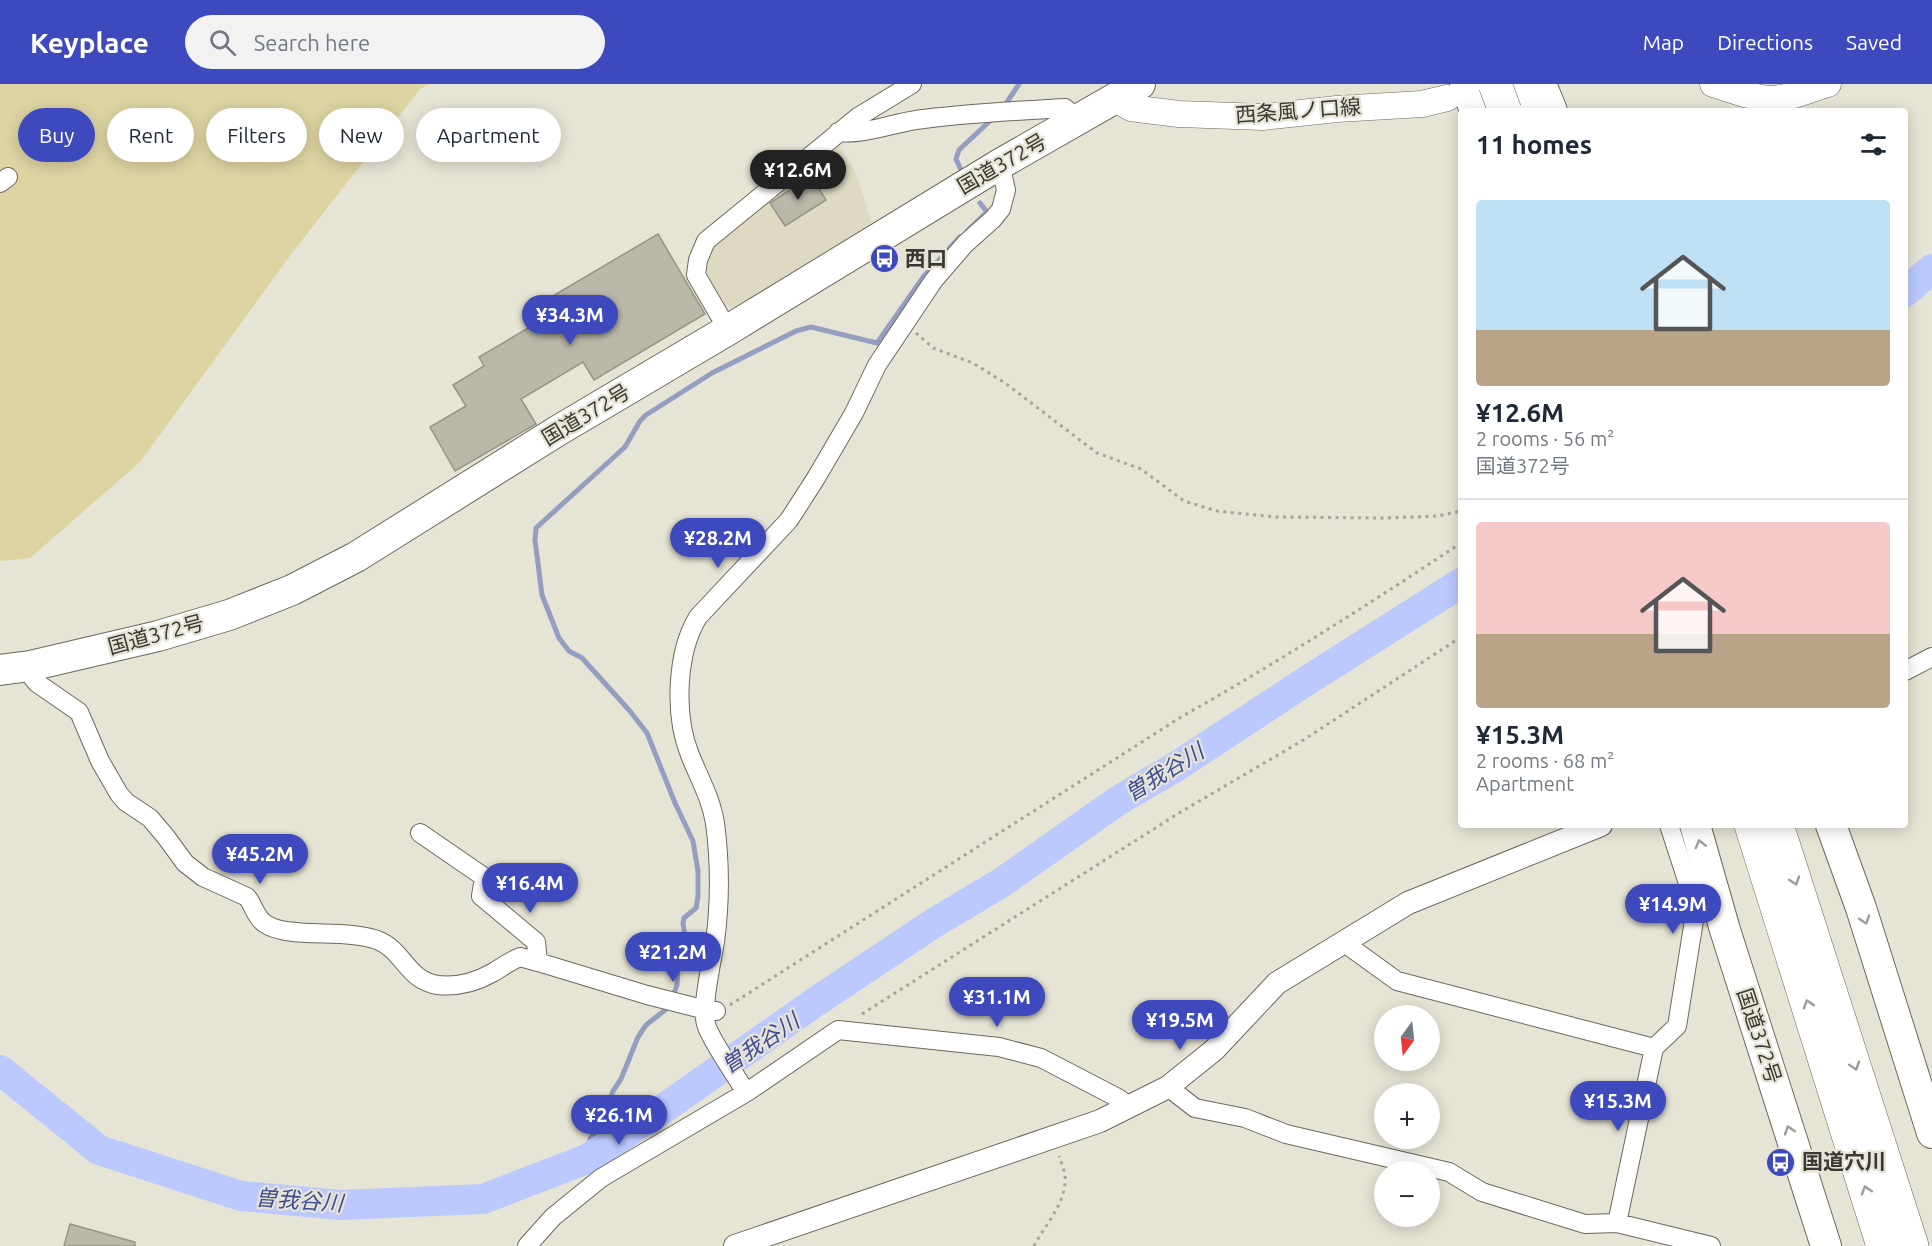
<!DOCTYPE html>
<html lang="en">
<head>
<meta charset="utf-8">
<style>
	:root { --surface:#fff; --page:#f2f2f3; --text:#1f2937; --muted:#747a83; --line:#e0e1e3; --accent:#3e49bd }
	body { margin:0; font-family:Ubuntu,"Noto Sans JP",sans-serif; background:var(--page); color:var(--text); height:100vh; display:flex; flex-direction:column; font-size:22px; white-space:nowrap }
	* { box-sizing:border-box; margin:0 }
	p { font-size:20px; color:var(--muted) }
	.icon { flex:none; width:33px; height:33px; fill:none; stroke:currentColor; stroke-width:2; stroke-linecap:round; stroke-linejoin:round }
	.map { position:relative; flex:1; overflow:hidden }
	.drawer { position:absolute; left:1458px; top:24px; width:450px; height:720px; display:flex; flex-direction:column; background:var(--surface); border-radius:6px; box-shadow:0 3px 15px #0003 }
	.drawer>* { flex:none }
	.banner { position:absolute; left:18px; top:24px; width:570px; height:54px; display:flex; gap:12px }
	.needle { width:39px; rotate:195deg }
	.buttons { position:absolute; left:1374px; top:921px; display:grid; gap:12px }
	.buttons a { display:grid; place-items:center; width:66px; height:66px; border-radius:50%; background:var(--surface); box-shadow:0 3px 15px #0003; font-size:30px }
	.price { position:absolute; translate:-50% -51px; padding:0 14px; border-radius:21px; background:var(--accent); color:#fff; font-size:20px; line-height:39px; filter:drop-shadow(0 2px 3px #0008) }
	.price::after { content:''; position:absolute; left:50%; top:36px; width:18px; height:14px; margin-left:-9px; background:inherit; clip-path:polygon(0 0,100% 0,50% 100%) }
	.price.current { background:#222; color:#fff }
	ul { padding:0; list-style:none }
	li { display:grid; align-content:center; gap:12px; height:318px; padding:0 18px }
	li+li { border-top:2px solid var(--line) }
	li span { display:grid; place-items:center; height:186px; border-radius:6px; color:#555 }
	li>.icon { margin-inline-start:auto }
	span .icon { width:108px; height:108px; fill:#fffc; stroke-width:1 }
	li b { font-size:26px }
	h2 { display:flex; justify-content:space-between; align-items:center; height:72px; padding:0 18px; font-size:26px }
	.tag { padding:0 21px; border-radius:27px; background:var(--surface); box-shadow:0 3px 15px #0003; font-size:21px; line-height:54px }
	.tag.current { background:var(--accent); color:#fff }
	header { display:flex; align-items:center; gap:36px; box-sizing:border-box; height:84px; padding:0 30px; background:var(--accent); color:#fff }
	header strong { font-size:28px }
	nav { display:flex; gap:33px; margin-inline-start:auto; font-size:21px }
	.search { width:420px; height:54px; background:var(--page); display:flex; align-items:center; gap:15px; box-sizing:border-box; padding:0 21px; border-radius:33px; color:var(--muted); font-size:22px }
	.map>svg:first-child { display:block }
	.built { fill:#ddd9c2 }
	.green { fill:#ddd4a2 }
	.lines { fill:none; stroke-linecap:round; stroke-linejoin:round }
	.stream { stroke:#949ec1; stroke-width:5 }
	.river { stroke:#bbc9fe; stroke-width:30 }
	.building { fill:#bab8a9; stroke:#979586; stroke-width:1.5 }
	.minor-casing { stroke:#6c695c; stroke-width:20 }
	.tertiary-casing { stroke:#6c695c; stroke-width:24 }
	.secondary-casing { stroke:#6c695c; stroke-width:27 }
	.trunk-casing { stroke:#6c695c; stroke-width:32 }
	.motorway-casing { stroke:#6c695c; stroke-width:34 }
	.path { stroke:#a7a599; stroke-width:3; stroke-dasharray:3 4.5; stroke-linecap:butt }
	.minor { stroke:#fff; stroke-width:18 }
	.tertiary { stroke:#fff; stroke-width:22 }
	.secondary { stroke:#fff; stroke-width:26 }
	.trunk { stroke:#fff; stroke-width:30 }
	.motorway { stroke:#fff; stroke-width:33 }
	.motorway-bridge-casing { stroke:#6c695c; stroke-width:34; stroke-linecap:butt }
	.motorway-bridge { stroke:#fff; stroke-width:33 }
	.oneway { stroke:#9c9c98 }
	.labels { text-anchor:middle; stroke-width:4.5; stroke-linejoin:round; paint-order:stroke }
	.street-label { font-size:21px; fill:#393832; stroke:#e6e4d4 }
	.poi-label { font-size:21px; font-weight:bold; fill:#393832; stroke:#e6e4d4; text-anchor:start }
	.water-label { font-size:22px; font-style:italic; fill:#3e4c98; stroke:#e6e4d4 }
</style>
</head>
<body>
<header>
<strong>Keyplace</strong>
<div class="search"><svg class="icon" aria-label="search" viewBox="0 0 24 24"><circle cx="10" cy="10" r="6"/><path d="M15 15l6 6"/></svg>Search here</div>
<nav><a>Map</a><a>Directions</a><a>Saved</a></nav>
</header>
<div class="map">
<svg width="1932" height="1162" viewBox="0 0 1932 1162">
	<rect width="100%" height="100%" fill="#e6e4d4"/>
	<!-- built -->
	<path class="built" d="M839,61L856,89L873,143L741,224L727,222L710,196L707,185L713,163L763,119Z"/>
	<!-- green -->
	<path class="green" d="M0,0H430L420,5L292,169L140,378L30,474L0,477Z"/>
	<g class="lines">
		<!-- stream -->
		<path class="stream" d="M1005,21L1019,0
			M962,88L956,75L959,66L993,34
			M967,147L987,128L980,119
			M587,1075L590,1055L601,1040L613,1007L621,995L638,953L646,941L669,923L677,901L678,877L685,852L683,839L684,834L696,824L698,812V787L693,757L675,719L647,649L629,626L582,574L569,567L559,554L542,511L535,456L536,444L625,363L640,337L646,331L712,289L796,247L811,243L877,259L924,192L960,153"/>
		<!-- river -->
		<path class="river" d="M1905,208L1932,185
			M0,986L99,1066L241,1112L341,1121L483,1115L587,1075L663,1025L814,919L934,839L1001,799L1119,716L1177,682L1311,594L1461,499"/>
	</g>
	<!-- building -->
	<path class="building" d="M811,92L826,116L785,142L770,119Z
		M658,150L705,230L594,296L583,278L521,315L536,340L455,387L430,343L466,322L453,301L484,282L479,273L554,229L546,216Z
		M70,1140L135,1158V1162H64Z"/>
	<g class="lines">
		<defs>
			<path id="minor" d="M838,48C864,51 890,40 916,36C965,29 1015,27 1065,24L1079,36
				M0,99L8,93
				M728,246L696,191L698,176L706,157L858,33L912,0
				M30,582L32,593L37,599L79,628L100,677L119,710L126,718L150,734L166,753L185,779L203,793L247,813C254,822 255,832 264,839C287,856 345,844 377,856C403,865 407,897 438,901C457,903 476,898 492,889C501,884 510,877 520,873L538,878
				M1905,587L1932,573
				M420,749L484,793L481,812L536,858L538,878L647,911L706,926L716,927
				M1343,858L1397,897L1654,964
				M1168,1003L1195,1024L1245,1034L1286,1050L1449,1088L1482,1108L1585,1140L1617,1139L1711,1162
				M747,1008L740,999C731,984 710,955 706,940C701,923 712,877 715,858C720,820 720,777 715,739C711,714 699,694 690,671C674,632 676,569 698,533L789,436L816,394L854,329L877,281L934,196L965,160L993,135L1001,125L1006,106L1000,80
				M1617,1139L1654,964L1677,942L1696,824L1669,741
				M527,1162L553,1133L601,1094L747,1008L838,946L999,963L1041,974L1118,1014L1130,1023"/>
			<path id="tertiary" d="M735,1162L1100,1037L1168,1003L1214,966L1277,899L1408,819L1601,741"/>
			<path id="secondary" d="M1713,0C1730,5 1749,13 1768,15C1787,16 1809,5 1828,0
				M1115,15L1131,24L1146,26L1179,30L1263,33L1337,25L1422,20L1447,14"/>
			<path id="trunk" d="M1465,0L1475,27
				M1541,0L1552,27
				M0,586L30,582L158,552L229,531L292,506L356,473L559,346L728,246L1000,80L1140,0
				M1695,741L1725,846L1826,1162
				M1831,741L1861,824L1932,1049"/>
			<path id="motorway" d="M1520,0L1531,27
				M1751,741L1883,1162
				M1777,741L1912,1162"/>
		</defs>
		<!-- minor casing -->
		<use href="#minor" class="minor-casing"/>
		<!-- tertiary casing -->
		<use href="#tertiary" class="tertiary-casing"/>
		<!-- secondary casing -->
		<use href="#secondary" class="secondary-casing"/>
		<!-- trunk casing -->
		<use href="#trunk" class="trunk-casing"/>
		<!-- motorway casing -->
		<use href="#motorway" class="motorway-casing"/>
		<!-- path -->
		<path class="path" d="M916,249L933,264L973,279L1005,299L1097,369L1141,385L1184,417L1217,427L1276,433L1386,434L1438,432L1461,427
			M730,921L1181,633C1277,579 1369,520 1461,459
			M862,930L1179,729L1305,655L1461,553
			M1034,1162C1046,1139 1067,1119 1065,1091C1064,1085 1061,1078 1059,1072"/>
		<!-- minor -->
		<use href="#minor" class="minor"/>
		<!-- tertiary -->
		<use href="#tertiary" class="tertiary"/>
		<!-- secondary -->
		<use href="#secondary" class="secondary"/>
		<!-- trunk -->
		<use href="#trunk" class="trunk"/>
		<!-- motorway -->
		<use href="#motorway" class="motorway"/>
		<defs>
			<path id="motorway-bridge" d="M1495,0L1505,27"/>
		</defs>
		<!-- motorway-bridge casing -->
		<use href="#motorway-bridge" class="motorway-bridge-casing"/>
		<!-- motorway-bridge -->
		<use href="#motorway-bridge" class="motorway-bridge"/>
	</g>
	<!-- one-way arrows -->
	<defs><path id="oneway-chevron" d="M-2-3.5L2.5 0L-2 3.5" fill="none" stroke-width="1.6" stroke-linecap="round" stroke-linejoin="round" transform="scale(1.5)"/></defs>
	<g class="oneway">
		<use href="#oneway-chevron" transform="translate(1700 760) rotate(-104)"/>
		<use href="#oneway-chevron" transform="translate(1795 797) rotate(72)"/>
		<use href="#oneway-chevron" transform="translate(1865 836) rotate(72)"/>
		<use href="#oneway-chevron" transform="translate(1808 920) rotate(-107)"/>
		<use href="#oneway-chevron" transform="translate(1855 982) rotate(72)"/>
		<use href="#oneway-chevron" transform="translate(1789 1046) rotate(-108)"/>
		<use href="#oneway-chevron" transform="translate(1866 1106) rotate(-107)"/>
	</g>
	<!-- icons -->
	<defs>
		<symbol id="bus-disc" viewBox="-11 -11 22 22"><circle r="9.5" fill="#3e49bd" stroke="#e6e4d4"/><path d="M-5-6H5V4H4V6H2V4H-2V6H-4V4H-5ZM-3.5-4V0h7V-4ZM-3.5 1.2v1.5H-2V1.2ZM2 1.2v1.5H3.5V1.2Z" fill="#fff"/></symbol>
	</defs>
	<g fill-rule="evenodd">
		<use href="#bus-disc" x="868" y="158" width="33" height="33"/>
		<use href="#bus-disc" x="1764" y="1062" width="33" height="33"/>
	</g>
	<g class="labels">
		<!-- street labels -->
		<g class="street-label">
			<text transform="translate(1298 27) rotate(-4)" y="7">西条風ノ口線</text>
			<text transform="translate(1002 80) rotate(-30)" y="7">国道372号</text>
			<text transform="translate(586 331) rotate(-31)" y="7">国道372号</text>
			<text transform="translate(156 551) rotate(-15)" y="7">国道372号</text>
			<text transform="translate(1759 952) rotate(72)" y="7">国道372号</text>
		</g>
		<!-- poi labels -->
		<g class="poi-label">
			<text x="905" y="182">西口</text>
			<text x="1802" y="1085">国道穴川</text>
		</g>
		<!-- water labels -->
		<g class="water-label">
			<text transform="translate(1164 688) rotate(-32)" y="8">曽我谷川</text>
			<text transform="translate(760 959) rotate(-34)" y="8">曽我谷川</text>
			<text transform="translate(299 1116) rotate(4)" y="8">曽我谷川</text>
		</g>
	</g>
</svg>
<div class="buttons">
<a><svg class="needle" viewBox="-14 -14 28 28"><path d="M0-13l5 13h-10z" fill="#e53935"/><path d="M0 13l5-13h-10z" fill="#747a83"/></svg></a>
<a>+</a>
<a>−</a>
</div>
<b class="price current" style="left:798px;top:117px">¥12.6M</b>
<b class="price" style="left:570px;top:262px">¥34.3M</b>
<b class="price" style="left:718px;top:485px">¥28.2M</b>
<b class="price" style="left:260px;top:801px">¥45.2M</b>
<b class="price" style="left:530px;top:830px">¥16.4M</b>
<b class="price" style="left:1673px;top:851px">¥14.9M</b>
<b class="price" style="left:673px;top:899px">¥21.2M</b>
<b class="price" style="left:997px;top:944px">¥31.1M</b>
<b class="price" style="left:1180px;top:967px">¥19.5M</b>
<b class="price" style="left:1618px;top:1048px">¥15.3M</b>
<b class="price" style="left:619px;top:1062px">¥26.1M</b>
<div class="banner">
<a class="tag current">Buy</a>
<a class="tag">Rent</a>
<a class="tag">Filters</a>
<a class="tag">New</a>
<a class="tag">Apartment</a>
</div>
<section class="drawer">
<h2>11 homes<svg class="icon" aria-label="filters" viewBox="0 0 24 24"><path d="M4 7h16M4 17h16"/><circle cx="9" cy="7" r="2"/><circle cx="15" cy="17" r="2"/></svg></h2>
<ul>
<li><span style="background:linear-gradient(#bfe0f5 70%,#b9a48a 0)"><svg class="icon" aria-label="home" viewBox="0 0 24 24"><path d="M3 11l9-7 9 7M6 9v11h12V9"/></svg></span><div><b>¥12.6M</b><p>2 rooms · 56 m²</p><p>国道372号</p></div></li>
<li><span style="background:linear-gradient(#f6c9c9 60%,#b9a48a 0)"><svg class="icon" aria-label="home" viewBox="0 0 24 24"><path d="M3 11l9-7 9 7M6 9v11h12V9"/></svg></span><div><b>¥15.3M</b><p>2 rooms · 68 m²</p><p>Apartment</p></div></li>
</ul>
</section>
</div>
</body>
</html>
